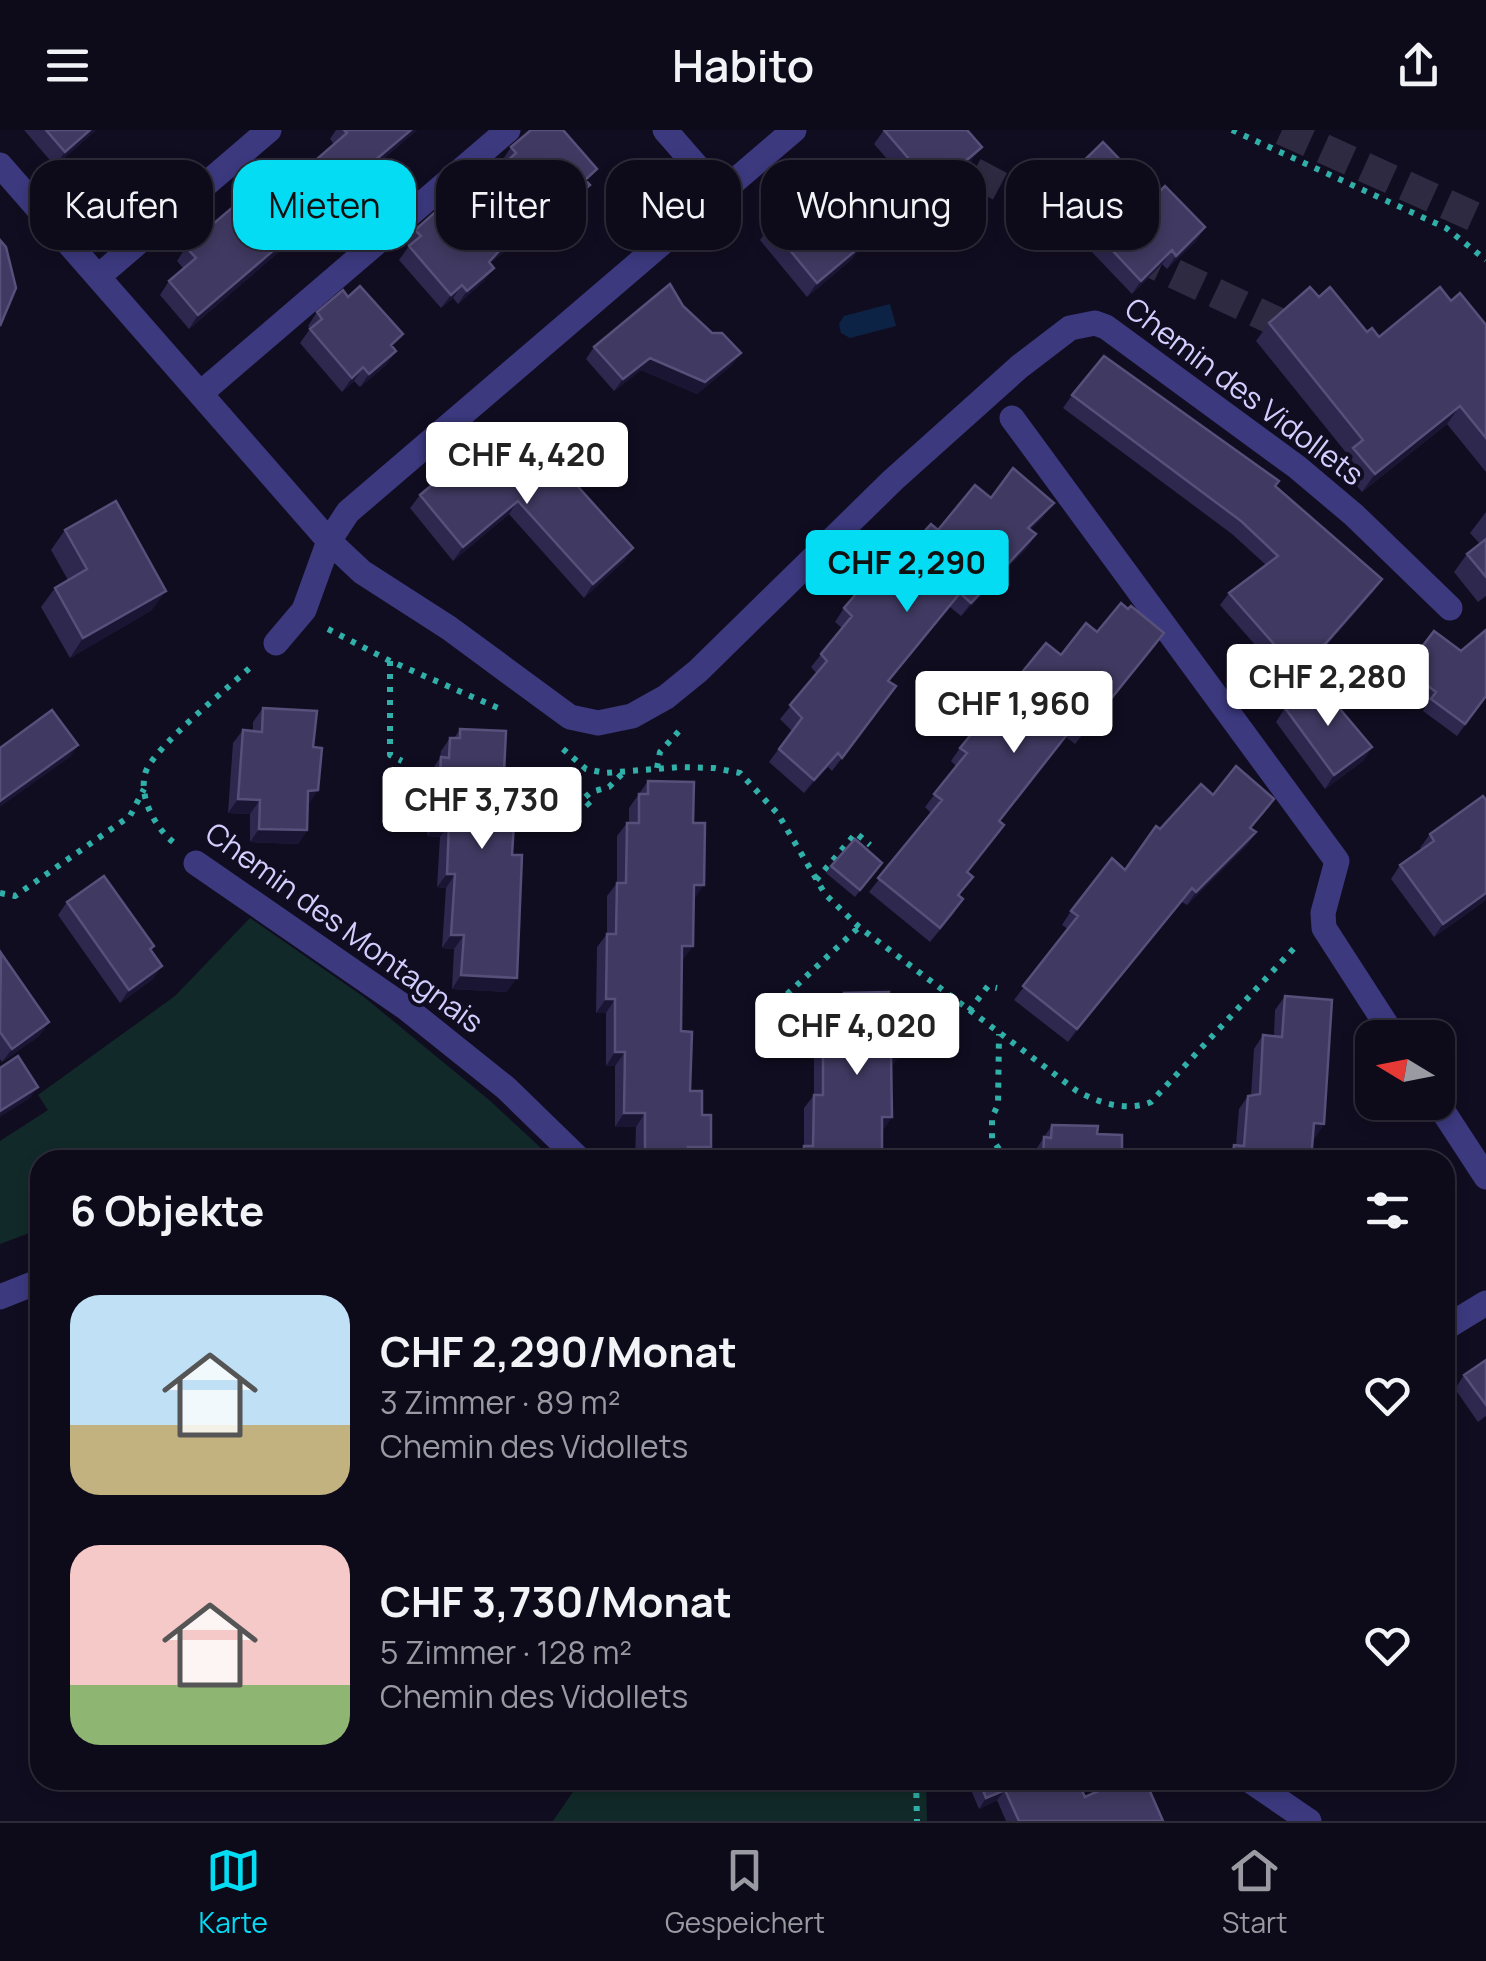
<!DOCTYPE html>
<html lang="de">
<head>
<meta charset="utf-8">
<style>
	:root { --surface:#0d0a19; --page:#161322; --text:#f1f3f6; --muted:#9a9aa2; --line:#2d2b38; --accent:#04dcf4 }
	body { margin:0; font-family:Manrope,sans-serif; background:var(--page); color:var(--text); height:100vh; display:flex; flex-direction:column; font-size:38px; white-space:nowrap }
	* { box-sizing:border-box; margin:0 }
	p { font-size:32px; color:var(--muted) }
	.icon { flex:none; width:55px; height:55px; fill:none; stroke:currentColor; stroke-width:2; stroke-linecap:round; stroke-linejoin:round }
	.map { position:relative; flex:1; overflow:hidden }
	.sheet { position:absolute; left:30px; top:1020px; width:1425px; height:640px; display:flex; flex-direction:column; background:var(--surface); border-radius:30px; box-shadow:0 5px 15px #0003,0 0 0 2px var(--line) }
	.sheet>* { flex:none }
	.banner { position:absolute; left:30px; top:30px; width:1428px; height:90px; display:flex; gap:20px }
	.needle { width:65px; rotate:280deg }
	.buttons { position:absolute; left:1355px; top:890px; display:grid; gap:20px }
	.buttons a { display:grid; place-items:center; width:100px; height:100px; border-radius:20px; background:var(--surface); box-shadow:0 5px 15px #0003,0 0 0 2px var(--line); font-size:50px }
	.price { position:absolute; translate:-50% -85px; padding:0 22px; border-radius:10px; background:#fff; color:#222; font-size:32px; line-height:65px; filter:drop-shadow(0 2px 5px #0008) }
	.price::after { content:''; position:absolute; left:50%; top:60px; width:30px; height:22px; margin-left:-15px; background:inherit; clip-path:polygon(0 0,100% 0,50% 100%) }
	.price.selected { background:var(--accent); color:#111 }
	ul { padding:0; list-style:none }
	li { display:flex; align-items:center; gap:30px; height:250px; padding:0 40px }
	li span { display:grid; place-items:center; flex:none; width:280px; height:200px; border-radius:30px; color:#555 }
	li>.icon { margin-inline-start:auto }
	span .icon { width:120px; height:120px; fill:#fffc; stroke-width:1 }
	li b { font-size:42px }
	h2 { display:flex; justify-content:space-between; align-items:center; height:120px; padding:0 40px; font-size:42px }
	.tag { padding:0 35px; border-radius:30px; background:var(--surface); box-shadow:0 5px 15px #0003,0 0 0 2px var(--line); font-size:35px; line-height:90px }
	.tag.selected { background:var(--accent); color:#111 }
	header { display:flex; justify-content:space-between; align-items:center; height:130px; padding:0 40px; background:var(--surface); font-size:45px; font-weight:600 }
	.tab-bar { display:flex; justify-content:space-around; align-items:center; height:140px; border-top:2px solid var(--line); background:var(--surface); font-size:28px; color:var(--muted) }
	.tab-bar a { display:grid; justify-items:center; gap:5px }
	.tab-bar .selected { color:var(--accent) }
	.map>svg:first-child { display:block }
	.green { fill:#112a29 }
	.water { fill:#0d2345 }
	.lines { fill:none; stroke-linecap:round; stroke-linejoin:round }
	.highway-tunnel { stroke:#2e2a42; stroke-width:30; stroke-dasharray:30 15; stroke-linecap:butt }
	.path { stroke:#30b0a8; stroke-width:6; stroke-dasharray:5 8; stroke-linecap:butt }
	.minor { stroke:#3c397f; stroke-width:25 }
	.wall { fill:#2e274e }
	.shaded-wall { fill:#1b1534 }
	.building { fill:#403961; stroke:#57507a; stroke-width:2.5 }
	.labels { text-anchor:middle; stroke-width:8; stroke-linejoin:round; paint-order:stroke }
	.street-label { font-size:30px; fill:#d3cefe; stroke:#110d21 }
</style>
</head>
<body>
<header><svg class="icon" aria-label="menu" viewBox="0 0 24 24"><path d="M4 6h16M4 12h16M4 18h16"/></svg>Habito<svg class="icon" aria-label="share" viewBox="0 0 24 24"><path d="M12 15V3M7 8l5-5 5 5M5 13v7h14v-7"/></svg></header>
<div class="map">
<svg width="1486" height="1691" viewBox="0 0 1486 1691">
	<rect width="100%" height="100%" fill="#110d21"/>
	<!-- green -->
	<path class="green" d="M250,788L364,867L488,969L554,1030H40V1099L0,1114V1011L48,980L38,965L175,866Z
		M581,1650H926L927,1691H553Z"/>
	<!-- water -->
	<path class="water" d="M890,174L896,196L850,208L841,203L839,194L844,186Z"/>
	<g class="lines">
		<!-- highway-tunnel -->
		<path class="highway-tunnel" d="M894,0L1090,104L1307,206
			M1282,0L1486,92"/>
		<!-- path -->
		<path class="path" d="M1232,0L1446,98L1486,130
			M328,499L390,531L498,578
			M390,531V625L402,631
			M563,619L586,639L605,643L680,637L714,638L740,643L778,684L825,764L859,797L1077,961C1099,973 1126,982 1151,972L1297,815
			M657,638L660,622L679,601
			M590,676L583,669L591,662L609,657L624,642
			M173,712C155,697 139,668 145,644C151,619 232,555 254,534
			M816,750L856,703L870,715
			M0,763L15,766L130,686L144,659
			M969,881L988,856L997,858
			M781,886L770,882V875L783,868L859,797
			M999,1019L992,1009V987L998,975L999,904
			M916,1650L917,1691"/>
		<!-- minor -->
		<path class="minor" d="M665,0L720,63
			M0,35L329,411L362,442L449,498L570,587L598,593L632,586L666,567L698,541L893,350L1019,237L1070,198L1095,193L1106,197L1297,337L1354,385L1450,478
			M99,146L269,0
			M201,263L508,0
			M1012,288L1337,731L1323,783L1324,798L1395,908
			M276,513L304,480L329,411L348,382L794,0
			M196,733L406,878L506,958L580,1030
			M1437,972L1486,1047
			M0,1167L40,1151
			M1445,1198L1486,1173
			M1249,1650L1309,1691"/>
	</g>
	<!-- wall -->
	<path class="wall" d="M24,0H96L55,36Z
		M336,0H417L362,47L374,60L364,73L333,100L321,86L189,199L160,165L169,151L183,138L177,131L186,117L293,50L334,14L330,9Z
		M884,0L972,30L925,72L874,14Z
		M511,17L587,52L590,55L580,69L554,91L549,86L490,133L484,151L458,174L453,168L441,178L399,130L409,116L406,113L415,100L447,83L504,34L502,31Z
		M1055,59L1155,66L1205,97L1196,111L1167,139L1162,134L1132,164L1045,73Z
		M770,96L862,115L852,129L807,167L760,110Z
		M1319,167L1367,202L1379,207L1451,171L1486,195V342L1447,294L1362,362L1340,336L1348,325L1256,211L1269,193Z
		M683,176L732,235L697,264L641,240L614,261L586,229L594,217Z
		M317,182L393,218L396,221L386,235L360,257L354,251L342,262L300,213L310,199L308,196Z
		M1072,265L1275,356L1382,449L1373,462L1317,526L1286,550L1220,475L1229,463L1266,435L1232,404L1063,278Z
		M455,342L524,343L633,418L624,431L584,468L509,384L453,431L410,378L420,365Z
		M991,368L1044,386L1030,400L1036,404L1027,418L961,486L950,477L889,551L886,570L832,641L828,637L804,663L769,632L792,601L780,589L817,544L811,537L842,498L835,492L844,478L938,400Z
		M1486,382V466L1478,472L1454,442L1467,424L1480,414L1470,403Z
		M65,400L152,480L70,528L41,477L55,458L68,450L51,420Z
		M1128,479L1164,503L1075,614L1066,607L1000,691L1004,695L968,742L954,783L930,812L869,762L931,683L925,677L956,636L951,631L960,618L1061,525L1097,502Z
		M1434,501L1486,567L1457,606L1423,581L1427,574L1397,551Z
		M263,578L309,674L307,700L298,714L250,712V684L228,683L233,613L243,600L253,601V592Z
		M1285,578L1372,617L1363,631L1325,659L1276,592Z
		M460,599L504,642L512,725L507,862L452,859L454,819L442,818L446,758L437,757L440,707L427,706L431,641L440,628L441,621L450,608H454Z
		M648,651L693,693L704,755L693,768V816L682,830L681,901L702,1030H635L636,997H615V936H606V883H596L597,817L607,804V766L617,753V706L627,693H629V678Z
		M1213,665L1265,682L1251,698L1256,702L1247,715L1187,775L1182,772L1068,912L1014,870L1068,799L1062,795L1071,781L1125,740Z
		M1486,670V770L1434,807L1391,749L1400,735L1422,720L1420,718L1430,704Z
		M882,733L855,767L826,743L831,736Z
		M67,772L151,821L153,849L120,873L58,785Z
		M0,824L49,892L39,906L2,932L0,929Z
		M844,863L889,867L900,912L891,937L892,987L882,1001V1030H795L804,1016V978L814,965V917L823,904H825V890Z
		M1285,866L1324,994L1315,1008L1313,1007L1311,1030H1224L1234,1015H1236L1239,979L1248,966L1251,965L1254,919L1263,905L1274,906L1275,880Z
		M1052,995L1097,1004L1122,1030H1034L1035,1021Z
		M1486,1230V1286L1478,1292L1455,1259L1464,1245Z
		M967,1650H1077L1085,1667L1163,1691H1006L997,1670L979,1679Z"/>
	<!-- shaded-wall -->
	<path class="shaded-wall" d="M90,0H96L55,36L65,22Z
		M411,0H417L350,57L360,43Z
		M982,17L972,30L925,72L934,58Z
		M590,55L580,69L554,91L563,78Z
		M374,60L364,73L333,100L342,86Z
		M330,72L321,86L189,199L198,185Z
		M558,72L549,86L490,133L489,132L500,120Z
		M1205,97L1196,111L1167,139L1176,126Z
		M862,115L852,129L807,167L817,153Z
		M1172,120L1162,134L1132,164L1141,151Z
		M494,138L484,151L458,174L467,161Z
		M462,155L453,168L441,178L451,165Z
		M396,221L386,235L360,257L369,244Z
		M741,223L732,235L697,264L641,240L614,261L623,249L650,228Z
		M363,237L354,251L342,262L352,248Z
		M1460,276L1447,294L1362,362L1375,344Z
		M518,371L509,384L453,431L463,417Z
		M1054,373L1044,386L1019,412L1028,398Z
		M1036,404L1027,418L961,486L971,473Z
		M633,418L624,431L584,468L593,454Z
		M1382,449L1373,462L1317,526L1286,550L1295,538Z
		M166,461L152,480L70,528L83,508Z
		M960,463L950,477L879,564L888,551Z
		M1164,503L1155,517L1075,614L1085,601Z
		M78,615L70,627L0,677V671Z
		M1372,617L1363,631L1325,659L1334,645Z
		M838,623L828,637L804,663L814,650Z
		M318,660L309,674L299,675L308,661Z
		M238,669L260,670L250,684L228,683Z
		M437,693L449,694L440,707L427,706Z
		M259,699L307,700L298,714L250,712Z
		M1256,702L1247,715L1187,775L1196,762Z
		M447,744H455L446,758L437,757Z
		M694,755H704L695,768H684Z
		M1192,758L1182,772L1068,912L1077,899Z
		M1486,763V770L1434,807L1443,794Z
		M451,805H464L454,819L442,818Z
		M682,816H693L683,830L673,829Z
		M162,836L153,849L120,873L129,860Z
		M461,845L517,848L507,862L452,859Z
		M606,869H615L606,883H596Z
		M49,892L39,906L2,932L12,919Z
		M615,922H625L615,936H606Z
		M891,925H900L891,938Z
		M38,957L30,968L0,987V981Z
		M624,983H645L636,997H615Z
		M882,987H892L882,1001H872Z
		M1314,993L1324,994L1315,1008L1305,1007Z
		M688,1017H711L702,1030H640L645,1023Z
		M1005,1660L997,1670L979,1679L986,1668Z"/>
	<!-- building -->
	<path class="building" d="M46,0H90L65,22Z
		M344,0H411L360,43L374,60L342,86L330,72L198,185L169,151L196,128L186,117L281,36L293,50L347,3Z
		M531,0H563L597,39L585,50L590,55L563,78L558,72L500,120L489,132L494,138L467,161L462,155L451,165L409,116L421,106L415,100L441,77L447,83L504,34L516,23L511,17Z
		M884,0H967L982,17L934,58Z
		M1103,12L1155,66L1165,56L1205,97L1176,126L1172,120L1141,151L1055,59Z
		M816,59L862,115L817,153L770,96Z
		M0,110L6,117L16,158L0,196Z
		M670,154L683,176L712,203H722L741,223L705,252L650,228L623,249L594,217Z
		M360,156L403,204L391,215L396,221L369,244L363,237L352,248L310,199L322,189L317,182L343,160L348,167Z
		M1310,157L1319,167L1330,157L1367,202L1372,198L1379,207L1440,157L1451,171L1460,163L1486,195V308L1460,276L1375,344L1353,318L1363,310L1269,193Z
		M1104,226L1279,351L1275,356L1382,449L1326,513L1295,538L1229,463L1278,426L1241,391L1072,265Z
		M494,309L524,343L547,322L633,418L593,454L518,371L463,417L420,365L452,338L455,342Z
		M1013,338L1054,373L1028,398L1036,404L971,473L960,463L888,551L896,556L842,628L838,623L814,650L779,619L802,588L790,575L827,531L821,524L852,486L844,478L888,427L896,433L931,394L938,400L975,355L991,368Z
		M116,371L166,461L83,508L55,458L87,439L65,400Z
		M1486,409V447L1467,424Z
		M1121,473L1128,479L1131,476L1164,503L1085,601L1076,593L999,691L1004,695L967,742L973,747L958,765L963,769L940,798L878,748L942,670L934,664L967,623L960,618L1046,513L1061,525L1086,493L1097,502Z
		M1486,500V566L1465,594L1431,569L1436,562L1405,539L1434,501L1461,521Z
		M1318,553L1372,617L1334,645L1285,578Z
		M263,578L317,581L313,617L322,618L318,660L308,661L307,700L259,699L260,670L238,669L243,600L262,602Z
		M52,580L78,615L0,671V618Z
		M460,599L506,601L504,642L517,643L512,725H522L517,848L461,845L464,805H451L455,744H447L449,694L437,693L441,627L449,628L450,608H460Z
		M1236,636L1274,669L1250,698L1256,702L1196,762L1192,758L1077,899L1023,856L1078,786L1071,781L1112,728L1125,740L1156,696L1160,699L1201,654L1213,665Z
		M648,651L694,652L693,693H705L704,755H694L693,816H682L681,901L692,902L690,961H702V985H711V1017H688V1024L645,1023V983H624L625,922H615V869H606L607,804H616L617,753H626L627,693H639V664H648Z
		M1483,666L1486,670V763L1443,794L1400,735L1434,711L1430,704Z
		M855,709L882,733L860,760L831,736Z
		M104,746L154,816L150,819L162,836L129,860L67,772Z
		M1,823L49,892L12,919L0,902Z
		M889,862V867H906V904H900V925H891L892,987H882V1030H804V1016H813L814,965H823V904H834V876H844V863Z
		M1285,866L1332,870L1324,994L1314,993L1311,1030H1233L1234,1015L1244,1016L1248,966L1260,964L1263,905L1282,907Z
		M18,926L38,957L0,981V938Z
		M1052,995L1098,996L1097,1004L1122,1005V1030H1043L1044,1007L1051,1008Z
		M1486,1230V1275L1464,1245Z
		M979,1650H1077L1085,1667L1123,1650H1145L1163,1691H1019L1005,1660L986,1668Z"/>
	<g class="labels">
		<!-- street labels -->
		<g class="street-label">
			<text transform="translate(1244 262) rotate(37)" y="10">Chemin des Vidollets</text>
			<text transform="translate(344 798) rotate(36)" y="10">Chemin des Montagnais</text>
		</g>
	</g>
</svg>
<div class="buttons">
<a><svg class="needle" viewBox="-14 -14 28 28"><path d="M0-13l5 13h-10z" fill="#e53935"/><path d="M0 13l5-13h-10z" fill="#9a9aa2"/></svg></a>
</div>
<b class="price" style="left:527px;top:377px">CHF 4,420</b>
<b class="price selected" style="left:907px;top:485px">CHF 2,290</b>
<b class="price" style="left:1328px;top:599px">CHF 2,280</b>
<b class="price" style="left:1014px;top:626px">CHF 1,960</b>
<b class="price" style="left:482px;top:722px">CHF 3,730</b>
<b class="price" style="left:857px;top:948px">CHF 4,020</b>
<div class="banner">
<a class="tag">Kaufen</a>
<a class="tag selected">Mieten</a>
<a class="tag">Filter</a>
<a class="tag">Neu</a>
<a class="tag">Wohnung</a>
<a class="tag">Haus</a>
</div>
<section class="sheet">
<h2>6 Objekte<svg class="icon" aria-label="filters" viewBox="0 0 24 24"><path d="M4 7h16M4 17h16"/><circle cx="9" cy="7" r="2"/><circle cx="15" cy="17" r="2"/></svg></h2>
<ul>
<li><span style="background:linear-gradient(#bfe0f5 65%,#c2b280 0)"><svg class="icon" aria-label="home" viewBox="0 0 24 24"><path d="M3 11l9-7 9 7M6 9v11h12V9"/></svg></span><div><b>CHF 2,290/Monat</b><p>3 Zimmer · 89 m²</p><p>Chemin des Vidollets</p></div><svg class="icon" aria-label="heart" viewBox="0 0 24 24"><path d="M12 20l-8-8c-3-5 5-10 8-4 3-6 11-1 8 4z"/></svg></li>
<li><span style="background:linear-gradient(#f6c9c9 70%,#8fb573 0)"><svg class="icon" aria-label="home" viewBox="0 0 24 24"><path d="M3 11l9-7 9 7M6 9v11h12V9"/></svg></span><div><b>CHF 3,730/Monat</b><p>5 Zimmer · 128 m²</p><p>Chemin des Vidollets</p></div><svg class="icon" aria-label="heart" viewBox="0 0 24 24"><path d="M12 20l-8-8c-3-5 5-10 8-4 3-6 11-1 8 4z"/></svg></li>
</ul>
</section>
</div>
<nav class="tab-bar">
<a class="selected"><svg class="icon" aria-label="map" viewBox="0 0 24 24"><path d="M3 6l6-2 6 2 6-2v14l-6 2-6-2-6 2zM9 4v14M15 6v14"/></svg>Karte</a>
<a><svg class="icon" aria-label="saved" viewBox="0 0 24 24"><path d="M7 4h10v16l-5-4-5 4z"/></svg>Gespeichert</a>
<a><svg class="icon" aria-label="home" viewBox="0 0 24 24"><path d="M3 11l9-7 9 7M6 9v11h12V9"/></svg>Start</a>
</nav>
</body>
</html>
